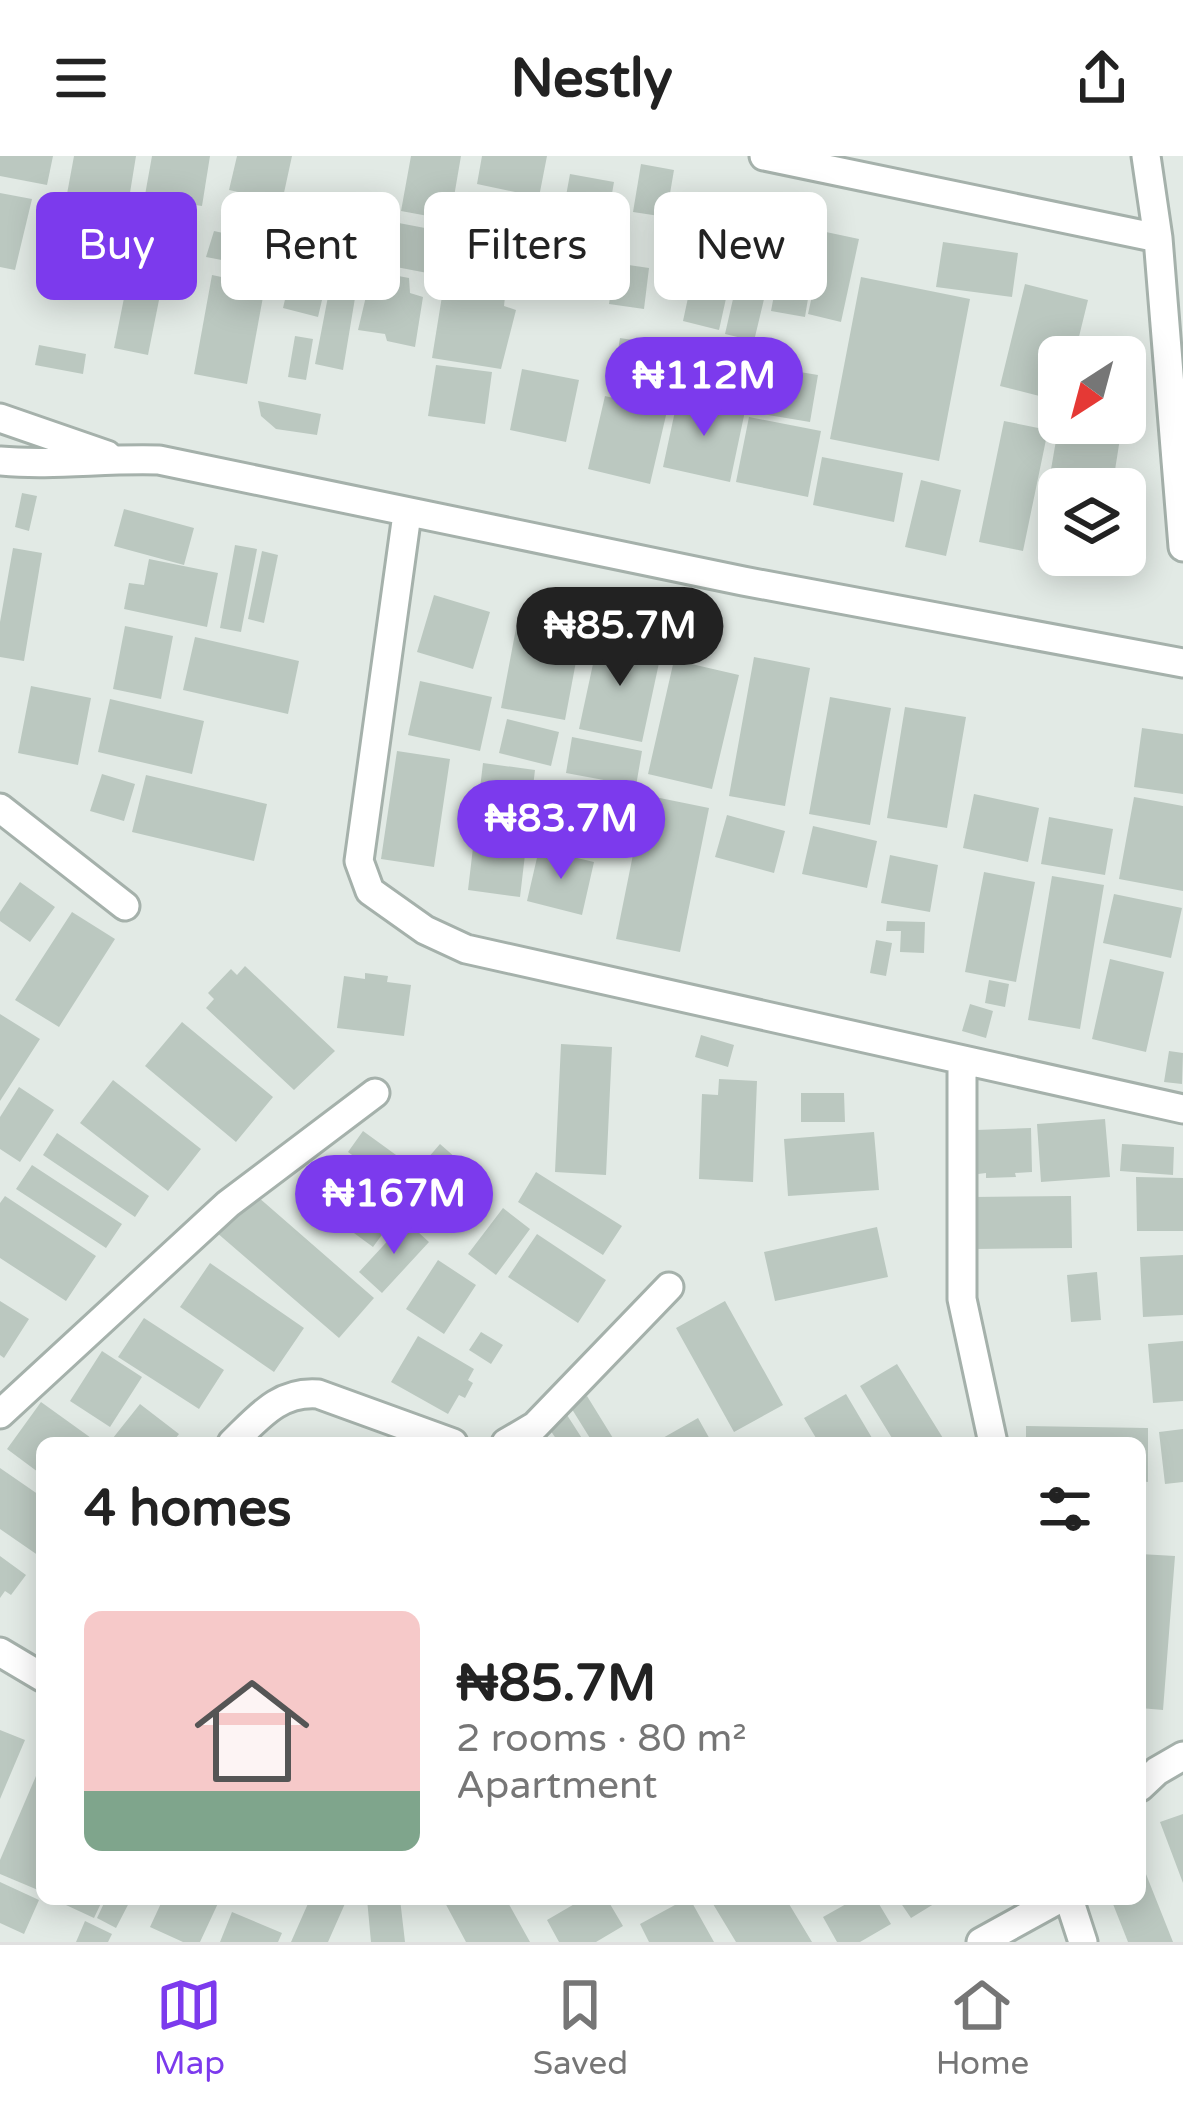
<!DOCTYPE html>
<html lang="en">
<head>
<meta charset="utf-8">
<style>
	:root { --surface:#fff; --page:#f2f2f2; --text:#222; --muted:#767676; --line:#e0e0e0; --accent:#7c3aed }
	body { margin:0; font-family:"Varela Round",sans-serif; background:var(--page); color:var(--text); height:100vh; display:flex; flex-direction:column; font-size:45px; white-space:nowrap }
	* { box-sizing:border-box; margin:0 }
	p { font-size:39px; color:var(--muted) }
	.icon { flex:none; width:66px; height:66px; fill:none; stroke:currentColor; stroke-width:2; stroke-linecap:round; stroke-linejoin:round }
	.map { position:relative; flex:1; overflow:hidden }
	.sheet { position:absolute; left:36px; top:1281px; width:1110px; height:468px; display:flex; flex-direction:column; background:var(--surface); border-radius:18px; box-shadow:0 6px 30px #0003 }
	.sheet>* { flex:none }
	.top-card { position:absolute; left:36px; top:36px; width:1113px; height:108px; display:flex; gap:24px }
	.needle { width:78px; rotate:216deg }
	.buttons { position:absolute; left:1038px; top:180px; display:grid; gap:24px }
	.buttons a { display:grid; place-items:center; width:108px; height:108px; border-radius:18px; background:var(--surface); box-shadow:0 6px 30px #0003; font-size:60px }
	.price { position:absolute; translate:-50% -102px; padding:0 27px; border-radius:42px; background:var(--accent); color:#fff; font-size:39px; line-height:78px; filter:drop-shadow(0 3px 6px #0008) }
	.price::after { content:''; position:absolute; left:50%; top:72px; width:36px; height:27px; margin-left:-18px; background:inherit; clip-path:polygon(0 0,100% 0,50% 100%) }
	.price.on { background:#222; color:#fff }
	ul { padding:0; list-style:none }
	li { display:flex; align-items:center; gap:36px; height:300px; padding:0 48px }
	li span { display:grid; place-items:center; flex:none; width:336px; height:240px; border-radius:18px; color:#555 }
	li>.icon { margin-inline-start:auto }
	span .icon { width:144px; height:144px; fill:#fffc; stroke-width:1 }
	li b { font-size:51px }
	h2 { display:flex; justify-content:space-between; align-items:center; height:144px; padding:0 48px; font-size:51px }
	.pill { padding:0 42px; border-radius:18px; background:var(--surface); box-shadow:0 6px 30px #0003; font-size:42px; line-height:108px }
	.pill.on { background:var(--accent); color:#fff }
	header { display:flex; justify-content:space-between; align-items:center; height:156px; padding:0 48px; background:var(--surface); font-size:54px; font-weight:700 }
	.dock { display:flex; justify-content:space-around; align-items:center; height:168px; border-top:3px solid var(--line); background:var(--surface); font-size:33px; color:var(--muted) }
	.dock a { display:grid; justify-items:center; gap:6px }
	.dock .on { color:var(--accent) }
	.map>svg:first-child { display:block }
	.building { fill:#bbc8c0 }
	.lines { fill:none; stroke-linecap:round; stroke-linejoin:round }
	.minor-casing { stroke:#a5b1ab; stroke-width:33 }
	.minor { stroke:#fff; stroke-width:27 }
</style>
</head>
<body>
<header><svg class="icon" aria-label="menu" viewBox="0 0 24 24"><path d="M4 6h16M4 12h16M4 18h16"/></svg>Nestly<svg class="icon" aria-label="share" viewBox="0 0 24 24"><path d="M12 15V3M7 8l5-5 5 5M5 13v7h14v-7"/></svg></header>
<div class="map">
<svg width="1183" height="1786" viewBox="0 0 1183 1786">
	<rect width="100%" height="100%" fill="#e2eae5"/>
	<!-- building -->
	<path class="building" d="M0,0H53L47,29L0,20Z
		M74,0H136L128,49L67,38Z
		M152,0H210L202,50L189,48L188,54L151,48L145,39Z
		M237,0H292L282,46L229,34Z
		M411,0H461L450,64L401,55Z
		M482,0H547L539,41L477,28Z
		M641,8L674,14L666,61L633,56Z
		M570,18L614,26L594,142L549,133Z
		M0,37L32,43L15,114L0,111Z
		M308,47L373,61L365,104L297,92Z
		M708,49L745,57L719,174L683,165Z
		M136,61L197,73L189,114L128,101Z
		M383,64L446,76L438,119L375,107Z
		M214,75L283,90L279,115L206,101Z
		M786,76L818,82L805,161L771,155Z
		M826,76L859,83L841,166L808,158Z
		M943,86L1018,97L1012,141L936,131Z
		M295,101L330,110L318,161L283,152Z
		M615,107L649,112L644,153L609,148Z
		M741,108L771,114L754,185L725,178Z
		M372,115L409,122L410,137L423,141L415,191L387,185L385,178L358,174Z
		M212,119L265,130L247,228L194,218Z
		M861,121L970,143L939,305L830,283Z
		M128,122L162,129L148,199L114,192Z
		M331,125L357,130L343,214L315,208Z
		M1025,128L1088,144L1074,201H1059V245L1000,230Z
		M443,134L505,141L504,150L516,154L501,213L432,202Z
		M295,180L313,183L306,224L288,221Z
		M620,182L651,187L644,237L612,233Z
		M711,188L755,200L742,251L698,239Z
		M39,189L86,198L83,218L35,209Z
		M436,209L492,216L485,268L428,260Z
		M764,210L818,219L810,266L756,257Z
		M522,213L579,224L566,286L510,274Z
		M605,240L667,255L650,328L588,313Z
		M678,241L745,255L730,326L663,311Z
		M258,245L321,258L317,279L276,273L261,260Z
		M749,261L821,275L808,341L736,326Z
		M1004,265L1048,274L1023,395L979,386Z
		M1059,267L1121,276L1112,333H1059V386L1039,383Z
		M822,301L903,317L894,366L813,349Z
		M921,324L961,334L946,400L905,391Z
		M22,337L37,340L29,375L15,371Z
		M124,353L194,372L184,409L114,390Z
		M235,389L257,393L241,476L220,472Z
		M13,392L42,397L24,505L0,501V466Z
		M262,395L278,399L264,467L248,463Z
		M149,403L218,417L207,471L124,453L129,427L144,429Z
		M434,439L490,456L473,513L417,496Z
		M517,467L581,479L565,564L501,552Z
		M125,470L173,480L161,543L113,533Z
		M599,480L662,493L642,586L579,573Z
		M195,481L299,505L288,558L183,534Z
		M754,501L810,512L785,650L729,640Z
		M674,504L739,519L712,633L648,618Z
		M420,525L492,541L480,595L408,579Z
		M31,530L91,542L78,609L18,597Z
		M830,541L891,552L870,669L809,658Z
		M110,543L204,565L192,618L98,596Z
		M905,551L966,561L947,672L887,662Z
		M507,563L559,576L551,610L499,597Z
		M1142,572L1183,578V638L1134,631Z
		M572,581L642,595L636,630L566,617Z
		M397,595L450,603L434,711L381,703Z
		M483,607L535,614L520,741L468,734Z
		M102,618L135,628L124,665L90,655Z
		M146,619L267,648L254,705L132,676Z
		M974,638L1039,652L1028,706L963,692Z
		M645,639L709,652L680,796L616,783Z
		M1134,641L1183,650V735L1119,723Z
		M727,659L785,675L774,717L715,701Z
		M1049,661L1113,673L1105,719L1041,708Z
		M813,670L877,685L867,732L802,718Z
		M539,693L594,706L582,759L527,745Z
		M890,699L938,709L930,756L881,747Z
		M984,716L1035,726L1016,826L965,816Z
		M1052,720L1104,729L1080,873L1028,864Z
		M20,726L55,751L30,786L0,765V756Z
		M1114,738L1182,752L1171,802L1103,787Z
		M72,756L115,783L59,871L15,844Z
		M887,765L925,766L924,797L900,796L901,775H886Z
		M876,784L892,787L886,820L870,817Z
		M1110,803L1164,816L1146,896L1092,883Z
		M245,810L335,895L294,934L206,852L214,843L208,837L231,813L237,819Z
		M365,817L388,820L387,826L411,829L404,880L337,872L344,820L365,823Z
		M989,824L1009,828L1005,851L985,847Z
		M970,848L993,855L986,882L962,875Z
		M0,858L40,883L0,945Z
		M182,866L273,941L236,986L145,910Z
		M701,879L734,889L728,911L695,901Z
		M561,888L612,891L606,1019L555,1016Z
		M1169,895L1183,897L1182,928L1164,926Z
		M719,923L757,925L753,1026L699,1023L702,938L718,939Z
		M113,924L201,993L168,1035L80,967Z
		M19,931L54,954L20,1006L0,993V961Z
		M801,937H844L845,966H801Z
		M1105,963L1110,1021L1041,1026L1037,968Z
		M1031,972L1032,1016L1015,1017L1016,1021L986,1022V1017L978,1018L976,974Z
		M363,975L414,1012L399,1033L348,996Z
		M874,976L879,1034L788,1040L784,983Z
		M57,977L149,1040L135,1061L43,999Z
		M440,988L489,1031L451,1075L402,1032Z
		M1122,988L1174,991L1173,1019L1120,1015Z
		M32,1009L122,1068L106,1092L16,1033Z
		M536,1016L622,1070L603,1099L518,1046Z
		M1136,1021L1183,1022V1075H1137Z
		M251,1035L374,1142L339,1182L216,1076Z
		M361,1036L395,1061L373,1091L339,1066Z
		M5,1040L96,1100L66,1145L0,1102V1047Z
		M1071,1040L1072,1092L973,1093L972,1041Z
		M503,1052L530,1073L496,1119L468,1098Z
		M406,1065L429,1086L382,1137L359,1116Z
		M877,1071L888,1121L775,1145L764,1096Z
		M537,1078L606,1124L578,1167L508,1121Z
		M1183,1099V1159L1143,1161L1140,1101Z
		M438,1104L476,1129L444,1178L406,1153Z
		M210,1107L304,1172L274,1216L180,1151Z
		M1097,1116L1101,1164L1071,1166L1067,1119Z
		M0,1145L29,1163L4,1202L0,1199Z
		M725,1145L783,1249L734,1276L676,1172Z
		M144,1162L224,1214L199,1253L118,1201Z
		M481,1176L503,1189L491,1208L469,1194Z
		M418,1180L474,1213L468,1224L473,1227L465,1242L459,1239L448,1258L391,1226Z
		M1183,1185V1245L1153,1247L1148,1188Z
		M102,1195L142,1221L110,1271L70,1245Z
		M897,1208L946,1287H895L860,1230Z
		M846,1238L875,1287H819L804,1262Z
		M587,1240L616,1287H593L570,1250Z
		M41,1246L98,1287H42V1319L7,1293Z
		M140,1248L179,1278L172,1287H109Z
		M567,1259L585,1287H559L548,1271Z
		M698,1262L712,1287H654Z
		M1026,1270L1148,1272V1326L1140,1325V1287H1026Z
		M1183,1273V1326L1165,1328L1159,1276Z
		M0,1312L42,1341V1402L0,1373Z
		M1140,1398L1175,1400L1163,1554L1140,1552Z
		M0,1400L26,1419L11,1439L5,1435L0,1442Z
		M0,1574L25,1584L0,1643Z
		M42,1606V1724L38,1734L0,1718V1704Z
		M1183,1658V1727L1160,1666Z
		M1140,1704V1703L1173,1786H1128L1111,1743H1140Z
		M0,1726L39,1744L24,1778L0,1767Z
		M53,1743H103L94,1762Z
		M106,1743H131L116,1772L97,1762Z
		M163,1743H220L200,1786H183L150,1771Z
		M310,1743H347L328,1786H291Z
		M367,1743H400L405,1786H371Z
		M443,1743H506L530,1786H466Z
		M583,1743H607L623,1770L596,1786H559L547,1764Z
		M686,1743H690L714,1786H649L640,1768Z
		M710,1743H786L812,1786H736Z
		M855,1743H876L891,1768L860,1786H837L823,1761Z
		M898,1743H942L911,1762Z
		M232,1756L282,1777L278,1786H220Z
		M85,1765L112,1778L108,1786H76Z"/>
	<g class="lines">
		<defs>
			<path id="minor" d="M764,0L1158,82
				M1146,0L1158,82L1183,391
				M0,262L107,299
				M0,305C53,310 105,302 159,304L743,425L1183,507
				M407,358L359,705L370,735L425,774L466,793L1183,953
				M0,652L125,750
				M962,905V1143L993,1287
				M0,1258L228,1048L375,937
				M232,1287C259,1261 279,1235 318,1238L453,1287
				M506,1287L535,1270L669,1131
				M0,1496L42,1521
				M1140,1631L1157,1615L1183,1600
				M1069,1743L1083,1786
				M981,1786L1059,1743"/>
		</defs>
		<!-- minor casing -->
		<use href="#minor" class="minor-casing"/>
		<!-- minor -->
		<use href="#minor" class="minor"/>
	</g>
</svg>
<div class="buttons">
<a><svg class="needle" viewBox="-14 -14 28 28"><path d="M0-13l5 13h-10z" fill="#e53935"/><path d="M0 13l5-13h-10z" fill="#767676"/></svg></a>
<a><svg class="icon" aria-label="layers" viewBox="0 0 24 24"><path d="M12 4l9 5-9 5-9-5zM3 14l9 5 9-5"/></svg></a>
</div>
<b class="price" style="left:704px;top:283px">₦112M</b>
<b class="price on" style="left:620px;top:533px">₦85.7M</b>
<b class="price" style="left:561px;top:726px">₦83.7M</b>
<b class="price" style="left:394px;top:1101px">₦167M</b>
<div class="top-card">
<a class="pill on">Buy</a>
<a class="pill">Rent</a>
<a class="pill">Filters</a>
<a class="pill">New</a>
</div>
<section class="sheet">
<h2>4 homes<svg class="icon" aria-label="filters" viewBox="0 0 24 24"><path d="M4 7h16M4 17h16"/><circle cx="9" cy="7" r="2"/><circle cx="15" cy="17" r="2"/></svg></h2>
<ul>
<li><span style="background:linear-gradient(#f6c9c9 75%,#7fa58c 0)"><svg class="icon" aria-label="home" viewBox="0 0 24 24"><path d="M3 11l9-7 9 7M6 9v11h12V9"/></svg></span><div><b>₦85.7M</b><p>2 rooms · 80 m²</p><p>Apartment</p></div></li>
</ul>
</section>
</div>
<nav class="dock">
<a class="on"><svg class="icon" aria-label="map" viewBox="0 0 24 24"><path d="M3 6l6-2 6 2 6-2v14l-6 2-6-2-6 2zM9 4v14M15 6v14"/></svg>Map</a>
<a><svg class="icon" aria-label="saved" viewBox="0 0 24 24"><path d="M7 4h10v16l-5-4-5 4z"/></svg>Saved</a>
<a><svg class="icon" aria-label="home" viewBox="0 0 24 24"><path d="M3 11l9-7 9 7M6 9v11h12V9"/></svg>Home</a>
</nav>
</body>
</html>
